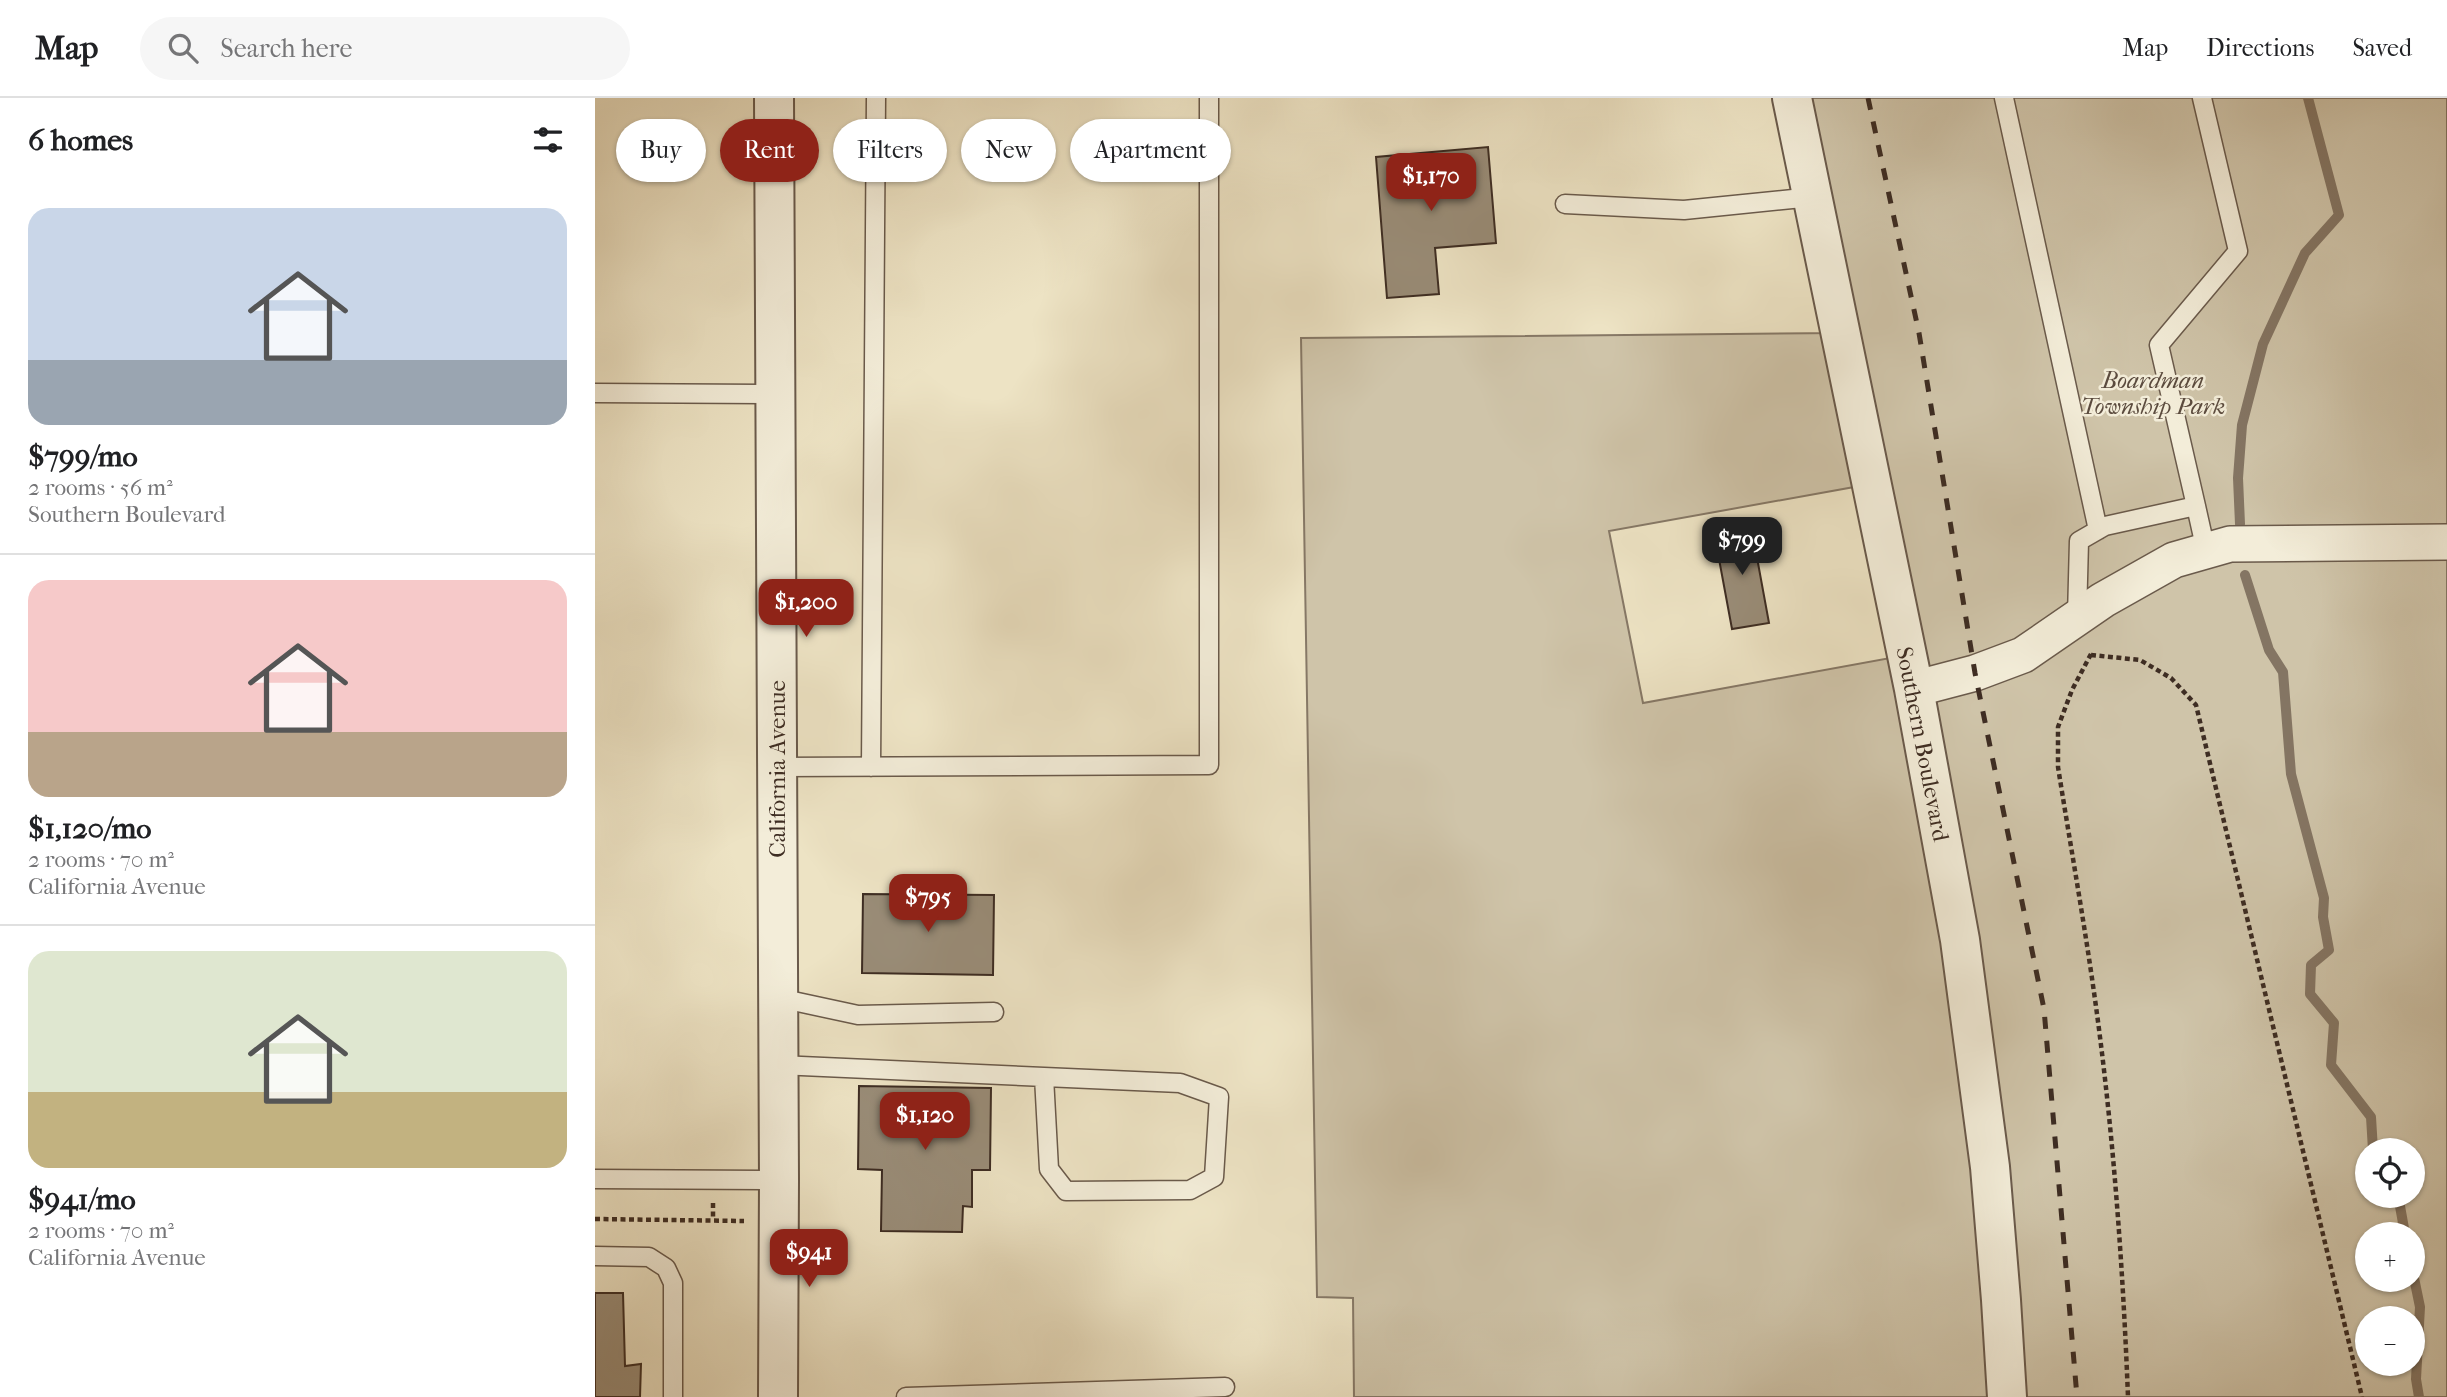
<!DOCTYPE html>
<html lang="en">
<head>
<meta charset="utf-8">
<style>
	:root { --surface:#fff; --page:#f6f6f6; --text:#202124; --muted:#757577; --line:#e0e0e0; --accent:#8f2418 }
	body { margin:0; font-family:"IM FELL French Canon",serif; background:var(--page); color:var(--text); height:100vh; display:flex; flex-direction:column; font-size:26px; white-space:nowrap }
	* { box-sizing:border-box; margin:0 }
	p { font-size:23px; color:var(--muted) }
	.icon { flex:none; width:38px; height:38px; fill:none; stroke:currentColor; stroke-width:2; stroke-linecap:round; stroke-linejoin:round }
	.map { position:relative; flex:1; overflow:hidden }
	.side { display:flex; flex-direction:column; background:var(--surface); width:595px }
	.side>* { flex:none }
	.guide { position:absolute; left:21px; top:21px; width:665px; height:63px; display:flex; gap:14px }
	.tools { position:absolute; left:1760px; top:1040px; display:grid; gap:14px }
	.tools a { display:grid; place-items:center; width:70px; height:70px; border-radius:50%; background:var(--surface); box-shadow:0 2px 5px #0004; font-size:35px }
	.price { position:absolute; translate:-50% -60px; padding:0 16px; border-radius:14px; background:var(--accent); color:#fff; font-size:23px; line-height:46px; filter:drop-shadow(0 2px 4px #0008) }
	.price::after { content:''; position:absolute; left:50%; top:42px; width:21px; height:16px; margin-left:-10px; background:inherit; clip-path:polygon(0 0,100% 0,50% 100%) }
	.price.on { background:#222; color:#fff }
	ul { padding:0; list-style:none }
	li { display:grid; align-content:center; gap:14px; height:371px; padding:0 28px }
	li+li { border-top:2px solid var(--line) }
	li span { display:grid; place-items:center; height:217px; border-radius:21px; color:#555 }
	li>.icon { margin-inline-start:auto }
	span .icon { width:126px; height:126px; fill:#fffc; stroke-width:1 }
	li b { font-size:30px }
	h2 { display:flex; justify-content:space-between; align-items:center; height:84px; padding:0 28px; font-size:30px }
	.pill { padding:0 24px; border-radius:32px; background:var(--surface); box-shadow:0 2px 5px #0004; font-size:24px; line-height:63px }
	.pill.on { background:var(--accent); color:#fff }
	header { display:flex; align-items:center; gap:42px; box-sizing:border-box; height:98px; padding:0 35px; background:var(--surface); border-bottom:2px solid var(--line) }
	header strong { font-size:33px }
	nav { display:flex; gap:38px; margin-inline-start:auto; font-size:24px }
	.search { width:490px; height:63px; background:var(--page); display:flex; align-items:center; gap:18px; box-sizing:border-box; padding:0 24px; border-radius:38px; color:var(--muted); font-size:26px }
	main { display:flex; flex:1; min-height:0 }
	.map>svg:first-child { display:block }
	.green { fill:#cfc4a9; stroke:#867866; stroke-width:2; fill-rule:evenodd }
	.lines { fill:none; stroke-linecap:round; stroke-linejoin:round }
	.stream { stroke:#847563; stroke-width:10 }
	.building { fill:#998c77; stroke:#3e2d23; stroke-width:2 }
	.service-casing { stroke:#6a5a4b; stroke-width:21 }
	.minor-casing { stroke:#6a5a4b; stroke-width:38 }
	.tertiary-casing { stroke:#6a5a4b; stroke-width:42 }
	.path { stroke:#3e2d23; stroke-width:4.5; stroke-dasharray:5 3.5; stroke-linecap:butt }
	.service { stroke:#f3edd9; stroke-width:18 }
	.minor { stroke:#f3edd9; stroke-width:35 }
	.tertiary { stroke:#f3edd9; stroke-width:38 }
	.rail { stroke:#3e2d23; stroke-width:5; stroke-dasharray:12 12; stroke-linecap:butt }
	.labels { text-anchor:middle; stroke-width:5; stroke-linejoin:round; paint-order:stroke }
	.park-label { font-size:23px; font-style:italic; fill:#5b4b3e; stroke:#f3edd9 }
	.street-label { font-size:23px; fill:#3e2d23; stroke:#f3edd9 }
</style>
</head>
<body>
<header>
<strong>Map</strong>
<div class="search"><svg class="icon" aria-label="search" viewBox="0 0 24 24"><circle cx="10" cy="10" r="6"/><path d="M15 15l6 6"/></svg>Search here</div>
<nav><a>Map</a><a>Directions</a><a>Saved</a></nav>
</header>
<main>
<section class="side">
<h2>6 homes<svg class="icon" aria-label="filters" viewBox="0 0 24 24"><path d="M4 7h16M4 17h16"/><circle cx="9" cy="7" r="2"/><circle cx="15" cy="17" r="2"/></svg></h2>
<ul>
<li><span style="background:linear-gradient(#c9d6e8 70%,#9aa5b1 0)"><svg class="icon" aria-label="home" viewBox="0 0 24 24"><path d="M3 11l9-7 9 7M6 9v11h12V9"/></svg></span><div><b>$799/mo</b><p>2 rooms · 56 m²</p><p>Southern Boulevard</p></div></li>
<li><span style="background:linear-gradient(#f6c9c9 70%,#b9a48a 0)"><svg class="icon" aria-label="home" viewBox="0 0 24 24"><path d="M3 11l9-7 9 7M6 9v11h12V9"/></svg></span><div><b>$1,120/mo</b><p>2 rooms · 70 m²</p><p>California Avenue</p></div></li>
<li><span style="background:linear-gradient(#dfe7d0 65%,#c2b280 0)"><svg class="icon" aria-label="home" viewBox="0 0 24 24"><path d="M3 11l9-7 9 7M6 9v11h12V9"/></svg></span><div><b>$941/mo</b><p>2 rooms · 70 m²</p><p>California Avenue</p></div></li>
</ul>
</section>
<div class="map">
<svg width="1852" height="1299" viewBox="0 0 1852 1299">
	<rect width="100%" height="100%" fill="#ede3c4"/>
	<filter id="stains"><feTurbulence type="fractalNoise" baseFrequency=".00286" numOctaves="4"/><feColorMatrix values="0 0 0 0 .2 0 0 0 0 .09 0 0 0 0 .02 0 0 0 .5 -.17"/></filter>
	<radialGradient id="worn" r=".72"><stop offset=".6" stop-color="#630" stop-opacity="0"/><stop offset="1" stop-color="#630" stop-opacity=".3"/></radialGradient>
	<!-- green -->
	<path class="green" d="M1197,0H1852V1299H759L758,1200L722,1199L706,240L1245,235ZM1276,386L1312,557L1048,605L1014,433ZM1773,1052H1818V1097H1773ZM1773,1136H1818V1181H1773ZM1773,1220H1818V1265H1773Z"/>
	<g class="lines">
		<!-- stream -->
		<path class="stream" d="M1645,426L1643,380L1647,327L1668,246L1710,155L1744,117L1713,0
			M1650,477L1674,552L1688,574L1696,676L1729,800L1728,819L1734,852L1716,867L1715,896L1739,925L1736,967L1776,1019L1778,1052
			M1803,1097L1810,1136
			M1818,1175L1825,1209L1821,1281L1824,1299"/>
	</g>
	<!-- building -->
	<path class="building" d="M893,49L901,145L840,150L844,196L792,200L781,59Z
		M1156,427L1174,525L1137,531L1119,434Z
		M268,796L399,797L398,877L267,875Z
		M264,988L396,990L395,1072H377V1109L368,1108L367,1134L286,1133L287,1072L263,1071Z
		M0,1195H28L30,1268L46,1266L45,1299H0Z"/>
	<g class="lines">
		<defs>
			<path id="service" d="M1409,0L1503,432
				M970,106L1089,112L1217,99
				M0,295L179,296
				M1601,408L1564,247L1643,153L1607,0
				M1482,519L1484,443L1510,428L1601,408L1611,453
				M182,669L614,667V0
				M276,669L281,0
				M184,900L263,917L399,914
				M184,967L585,985L624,999L619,1079L595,1092L471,1093L454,1071L449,979
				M0,1081L184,1082
				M0,1158L54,1159L71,1170L78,1185V1299
				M311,1299L630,1289"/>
			<path id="minor" d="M1319,591L1380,575L1428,557L1508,502L1579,462L1635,446L1852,444"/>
			<path id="tertiary" d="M179,0L184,1082L183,1299
				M1197,0L1319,591L1365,842L1395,1069L1406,1202L1412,1299"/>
		</defs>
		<!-- service casing -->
		<use href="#service" class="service-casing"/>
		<!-- minor casing -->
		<use href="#minor" class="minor-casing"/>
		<!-- tertiary casing -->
		<use href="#tertiary" class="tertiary-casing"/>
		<!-- path -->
		<path class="path" d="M1496,556L1477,592L1463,629V669C1476,751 1491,834 1502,916C1519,1043 1528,1171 1533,1299
			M1496,557L1545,562L1576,580L1601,607L1767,1299
			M118,1105V1122
			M0,1121L149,1123"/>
		<!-- service -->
		<use href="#service" class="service"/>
		<!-- minor -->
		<use href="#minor" class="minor"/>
		<!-- tertiary -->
		<use href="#tertiary" class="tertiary"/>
		<!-- rail -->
		<path class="rail" d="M1273,0L1324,235L1380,575L1449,911L1482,1299"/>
	</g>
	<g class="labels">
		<!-- park labels -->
		<g class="park-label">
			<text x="1558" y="290">Boardman<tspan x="1558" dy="26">Township Park</tspan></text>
		</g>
		<!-- street labels -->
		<g class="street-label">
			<text transform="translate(1328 646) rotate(79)" y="8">Southern Boulevard</text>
			<text transform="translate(182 671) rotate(-90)" y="8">California Avenue</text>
		</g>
	</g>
	<rect width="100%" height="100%" filter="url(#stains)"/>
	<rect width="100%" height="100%" fill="url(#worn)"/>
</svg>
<div class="tools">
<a><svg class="icon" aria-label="locate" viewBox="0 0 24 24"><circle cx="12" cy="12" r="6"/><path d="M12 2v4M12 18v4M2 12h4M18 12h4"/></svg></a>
<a>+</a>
<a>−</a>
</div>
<b class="price" style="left:836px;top:115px">$1,170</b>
<b class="price on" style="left:1147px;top:479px">$799</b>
<b class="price" style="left:211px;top:541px">$1,200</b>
<b class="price" style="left:333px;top:836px">$795</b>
<b class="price" style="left:330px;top:1054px">$1,120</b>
<b class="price" style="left:214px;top:1191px">$941</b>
<div class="guide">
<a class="pill">Buy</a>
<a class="pill on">Rent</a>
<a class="pill">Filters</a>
<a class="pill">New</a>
<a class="pill">Apartment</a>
</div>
</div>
</main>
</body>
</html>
